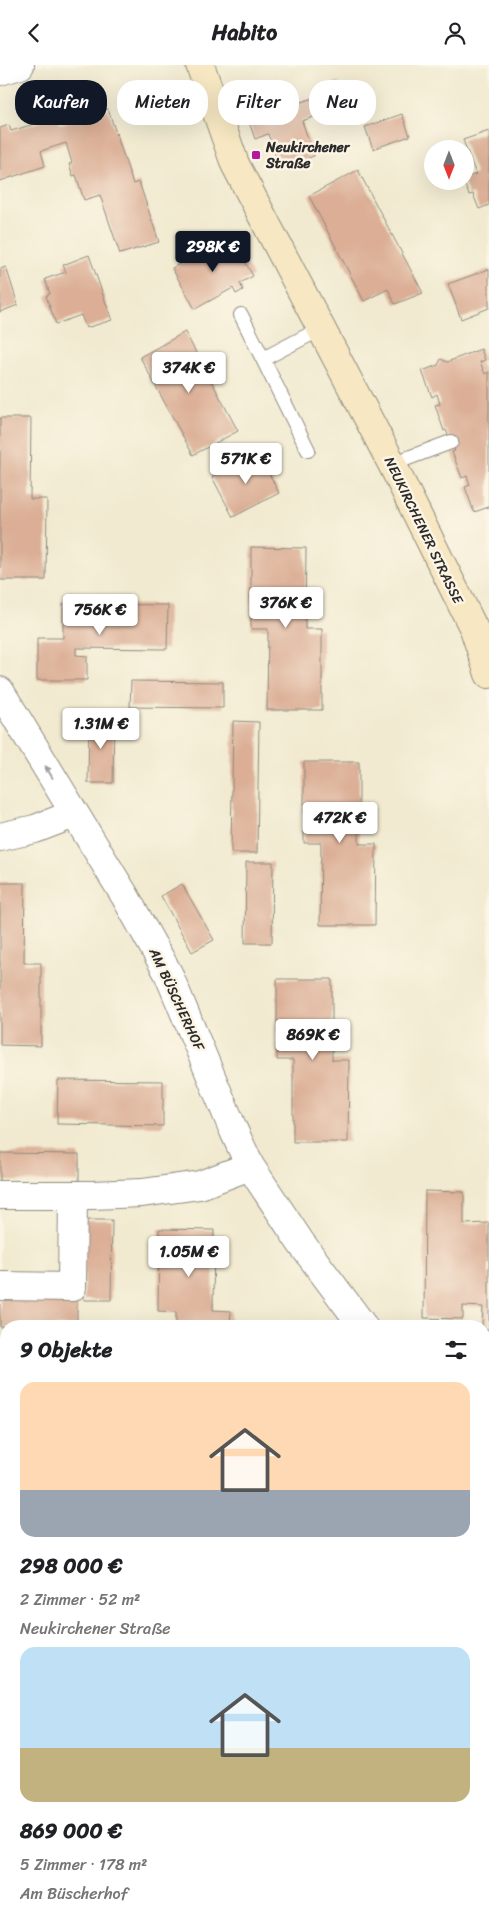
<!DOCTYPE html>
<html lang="de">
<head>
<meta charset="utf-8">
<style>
	:root { --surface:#fff; --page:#f6f6f6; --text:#202124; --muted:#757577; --accent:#111827 }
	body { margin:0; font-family:Sriracha,sans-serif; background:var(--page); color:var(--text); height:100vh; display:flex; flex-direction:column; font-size:19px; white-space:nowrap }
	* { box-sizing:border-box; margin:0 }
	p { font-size:16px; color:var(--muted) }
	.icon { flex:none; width:28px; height:28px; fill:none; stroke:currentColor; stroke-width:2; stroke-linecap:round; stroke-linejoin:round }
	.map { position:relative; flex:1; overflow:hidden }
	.drawer { position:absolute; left:0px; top:1255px; width:490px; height:600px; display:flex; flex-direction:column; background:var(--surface); border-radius:20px 20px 0 0; box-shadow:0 5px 20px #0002 }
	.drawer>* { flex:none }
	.banner { position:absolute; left:15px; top:15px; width:460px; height:45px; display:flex; gap:10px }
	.needle { width:32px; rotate:180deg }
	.fabs { position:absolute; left:424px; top:75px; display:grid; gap:10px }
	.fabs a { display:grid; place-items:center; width:50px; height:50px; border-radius:50%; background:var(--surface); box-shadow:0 5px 20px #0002; font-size:25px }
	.price { position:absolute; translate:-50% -42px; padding:0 11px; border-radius:5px; background:#fff; color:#222; font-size:16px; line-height:32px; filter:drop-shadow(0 1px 2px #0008) }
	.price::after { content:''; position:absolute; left:50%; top:30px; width:15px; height:11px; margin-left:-8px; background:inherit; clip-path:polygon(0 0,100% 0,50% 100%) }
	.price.on { background:var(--accent); color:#fff }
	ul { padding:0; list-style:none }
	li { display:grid; align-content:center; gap:10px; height:265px; padding:0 20px }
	li span { display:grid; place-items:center; height:155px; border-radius:15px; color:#555 }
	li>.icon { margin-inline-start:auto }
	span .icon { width:90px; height:90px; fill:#fffc; stroke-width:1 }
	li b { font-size:21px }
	h2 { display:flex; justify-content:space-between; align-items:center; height:60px; padding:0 20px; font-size:21px }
	.chip { padding:0 18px; border-radius:20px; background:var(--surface); box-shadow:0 5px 20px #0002; font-size:18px; line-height:45px }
	.chip.on { background:var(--accent); color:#fff }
	header { display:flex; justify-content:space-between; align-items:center; height:65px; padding:0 20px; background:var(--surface); font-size:22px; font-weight:800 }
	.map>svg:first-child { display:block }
	.building { fill:#dbae95 }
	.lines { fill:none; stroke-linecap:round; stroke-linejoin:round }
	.service-casing { stroke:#8e8a7e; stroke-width:16 }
	.minor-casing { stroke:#8e8a7e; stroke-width:30 }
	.tertiary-casing { stroke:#8e8a7e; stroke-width:30 }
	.secondary-casing { stroke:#8e8a7e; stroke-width:30 }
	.service { stroke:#fff; stroke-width:14 }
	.minor { stroke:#fff; stroke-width:28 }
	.tertiary { stroke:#fff; stroke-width:28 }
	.secondary { stroke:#f7e8c3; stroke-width:28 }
	.oneway { fill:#a0a0a0 }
	.poi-dot { fill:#b5179e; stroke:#fcf5e5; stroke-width:2 }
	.labels { text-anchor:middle; stroke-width:5; stroke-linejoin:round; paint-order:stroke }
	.poi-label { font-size:14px; font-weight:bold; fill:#2b2b2b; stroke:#fcf5e5; text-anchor:start }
	.street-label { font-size:14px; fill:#2b2b2b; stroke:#fcf5e5 }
</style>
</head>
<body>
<header><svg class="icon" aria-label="back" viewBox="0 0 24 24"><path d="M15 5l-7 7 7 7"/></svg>Habito<svg class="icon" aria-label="person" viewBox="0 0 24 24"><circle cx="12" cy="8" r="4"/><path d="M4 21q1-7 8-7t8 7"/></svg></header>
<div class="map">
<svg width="489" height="1855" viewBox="0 0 489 1855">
	<rect width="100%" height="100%" fill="#fcf5e5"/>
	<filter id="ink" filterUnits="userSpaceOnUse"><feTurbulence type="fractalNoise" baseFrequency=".02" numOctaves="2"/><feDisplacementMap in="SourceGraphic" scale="10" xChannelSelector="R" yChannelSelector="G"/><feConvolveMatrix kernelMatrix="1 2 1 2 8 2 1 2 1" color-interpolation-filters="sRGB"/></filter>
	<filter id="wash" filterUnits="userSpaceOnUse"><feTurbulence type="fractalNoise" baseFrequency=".0096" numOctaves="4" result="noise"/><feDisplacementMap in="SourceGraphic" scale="20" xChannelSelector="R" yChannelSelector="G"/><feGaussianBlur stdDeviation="1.12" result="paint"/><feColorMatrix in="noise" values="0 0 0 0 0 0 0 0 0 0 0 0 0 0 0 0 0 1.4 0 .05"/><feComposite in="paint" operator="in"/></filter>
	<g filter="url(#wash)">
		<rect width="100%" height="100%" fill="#f1ead0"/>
		<g id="blocks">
			<!-- building -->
			<path class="building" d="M338,17L347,40L302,56L314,91L280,103L268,69L255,74L242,37L288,20L295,39L325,29L323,22Z
				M108,44L133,119L139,117L159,177L120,189L100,130L84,135L76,110L73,111L69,99L72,98L66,78L41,86L45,101L0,116V63L9,60L11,66L57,52L60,60Z
				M402,49L410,71L373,84L365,62Z
				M489,66V140L479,144L473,129L469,130L463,116H465V113L476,109L463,75Z
				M358,105L380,147L423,228L395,239L388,224L364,236L309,131Z
				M231,171L253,211L240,218L243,225L236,229L233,223L195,244L172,203Z
				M89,190L112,255L86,263L81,250L56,259L46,231L50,229L45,214L66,207L63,200Z
				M6,202L18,240L0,247V204Z
				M489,204V243L461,254L448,219Z
				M185,267L238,366L193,390L140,292Z
				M481,284L485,295L480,297L485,309L489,307V442L474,447L465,422L470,420L467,411L462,413L452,387L455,386L446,365L444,366L435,340L440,339L437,329L432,332L422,306L438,300L441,294L447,297Z
				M0,353H31L30,434H47L46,515H0Z
				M258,387L279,428L233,452L212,412Z
				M251,482L306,483L305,564H322V645H267L268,564H251Z
				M63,539L168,540L167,584L76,583V590L87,591V615H37V573H63Z
				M131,616L223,617V643L130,642Z
				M89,653H114L113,718H88Z
				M233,656L259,657L257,788H231Z
				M304,697H359V779H376L375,860H320L321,778H304Z
				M246,797H273L272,878H245Z
				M0,818H25L24,898H41V981L0,980Z
				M182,819L214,875L192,887L161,831Z
				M277,914H332V995H349L348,1077H293V995H277Z
				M58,1015L163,1016V1061L57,1059Z
				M0,1088L79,1089V1117L0,1116Z
				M425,1126L464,1127V1159L489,1158V1265H484L482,1261L483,1242L463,1241V1254L424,1253Z
				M85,1155H112L111,1235H84Z
				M159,1164L214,1165L213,1245L231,1246L230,1261H176V1247L158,1246Z
				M0,1234L77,1235V1261L0,1262Z
				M484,1522L489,1533V1631L484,1633Z
				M0,1598H6V1679H0Z
				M0,1808H6V1849H23V1855H0Z
				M280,1849H308V1855H280Z
				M395,1849H456L459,1855H398Z"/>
		</g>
	</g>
	<g filter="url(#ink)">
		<use href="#blocks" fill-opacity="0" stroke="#8e8a7e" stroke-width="1"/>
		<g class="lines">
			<defs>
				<path id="service" d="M241,250L308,385
					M263,294L322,263
					M392,399L451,377"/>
				<path id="minor" d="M0,626L125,831L168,908L233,1064L250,1101L301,1178L363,1261
					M0,772L35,764L74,749
					M0,1130H92L142,1128L200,1120L250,1101
					M0,1221L72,1222L73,1130
					M484,1350L489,1348
					M41,1855V1849
					M264,1855V1849"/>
				<path id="tertiary" d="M0,6L20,0"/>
				<path id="secondary" d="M200,0L235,99L392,399L474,564L489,609"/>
			</defs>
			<!-- service casing -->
			<use href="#service" class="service-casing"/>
			<!-- minor casing -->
			<use href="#minor" class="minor-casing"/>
			<!-- tertiary casing -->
			<use href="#tertiary" class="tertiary-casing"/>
			<!-- secondary casing -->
			<use href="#secondary" class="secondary-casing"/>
			<!-- service -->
			<use href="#service" class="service"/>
			<!-- minor -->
			<use href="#minor" class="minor"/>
			<!-- tertiary -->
			<use href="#tertiary" class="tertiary"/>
			<!-- secondary -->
			<use href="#secondary" class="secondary"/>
		</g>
		<!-- one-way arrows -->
		<defs><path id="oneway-solid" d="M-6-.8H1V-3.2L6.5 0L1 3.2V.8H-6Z" transform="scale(1.25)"/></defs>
		<use class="oneway" href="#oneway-solid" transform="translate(49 707) rotate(-121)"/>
	</g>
	<!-- markers -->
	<rect class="poi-dot" x="251" y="85" width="10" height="10" rx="2.5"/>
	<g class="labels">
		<!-- poi labels -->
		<g class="poi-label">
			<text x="266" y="87">Neukirchener<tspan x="266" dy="16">Straße</tspan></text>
		</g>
		<!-- street labels -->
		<g class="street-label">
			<text transform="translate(424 465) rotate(64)" y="5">NEUKIRCHENER STRASSE</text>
			<text transform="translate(177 934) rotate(65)" y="5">AM BÜSCHERHOF</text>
		</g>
	</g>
</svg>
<div class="fabs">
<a><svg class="needle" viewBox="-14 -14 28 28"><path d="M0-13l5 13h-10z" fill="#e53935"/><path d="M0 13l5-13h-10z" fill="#757577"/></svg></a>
</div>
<b class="price on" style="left:213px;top:208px">298K €</b>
<b class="price" style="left:189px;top:329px">374K €</b>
<b class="price" style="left:246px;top:420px">571K €</b>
<b class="price" style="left:286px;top:564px">376K €</b>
<b class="price" style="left:100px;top:571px">756K €</b>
<b class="price" style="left:101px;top:685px">1.31M €</b>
<b class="price" style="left:340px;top:779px">472K €</b>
<b class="price" style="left:313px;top:996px">869K €</b>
<b class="price" style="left:189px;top:1213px">1.05M €</b>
<div class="banner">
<a class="chip on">Kaufen</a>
<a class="chip">Mieten</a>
<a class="chip">Filter</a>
<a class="chip">Neu</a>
</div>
<section class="drawer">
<h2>9 Objekte<svg class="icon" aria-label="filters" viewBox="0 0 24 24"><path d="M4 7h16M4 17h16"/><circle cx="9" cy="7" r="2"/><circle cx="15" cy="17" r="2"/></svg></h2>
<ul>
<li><span style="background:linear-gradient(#ffd9b3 70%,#9aa5b1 0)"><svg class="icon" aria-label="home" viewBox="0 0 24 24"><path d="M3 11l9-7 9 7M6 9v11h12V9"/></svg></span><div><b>298 000 €</b><p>2 Zimmer · 52 m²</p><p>Neukirchener Straße</p></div></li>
<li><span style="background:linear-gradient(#bfe0f5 65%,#c2b280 0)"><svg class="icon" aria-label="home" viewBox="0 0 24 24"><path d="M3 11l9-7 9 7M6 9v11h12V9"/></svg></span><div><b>869 000 €</b><p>5 Zimmer · 178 m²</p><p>Am Büscherhof</p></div></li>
</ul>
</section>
</div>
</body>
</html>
